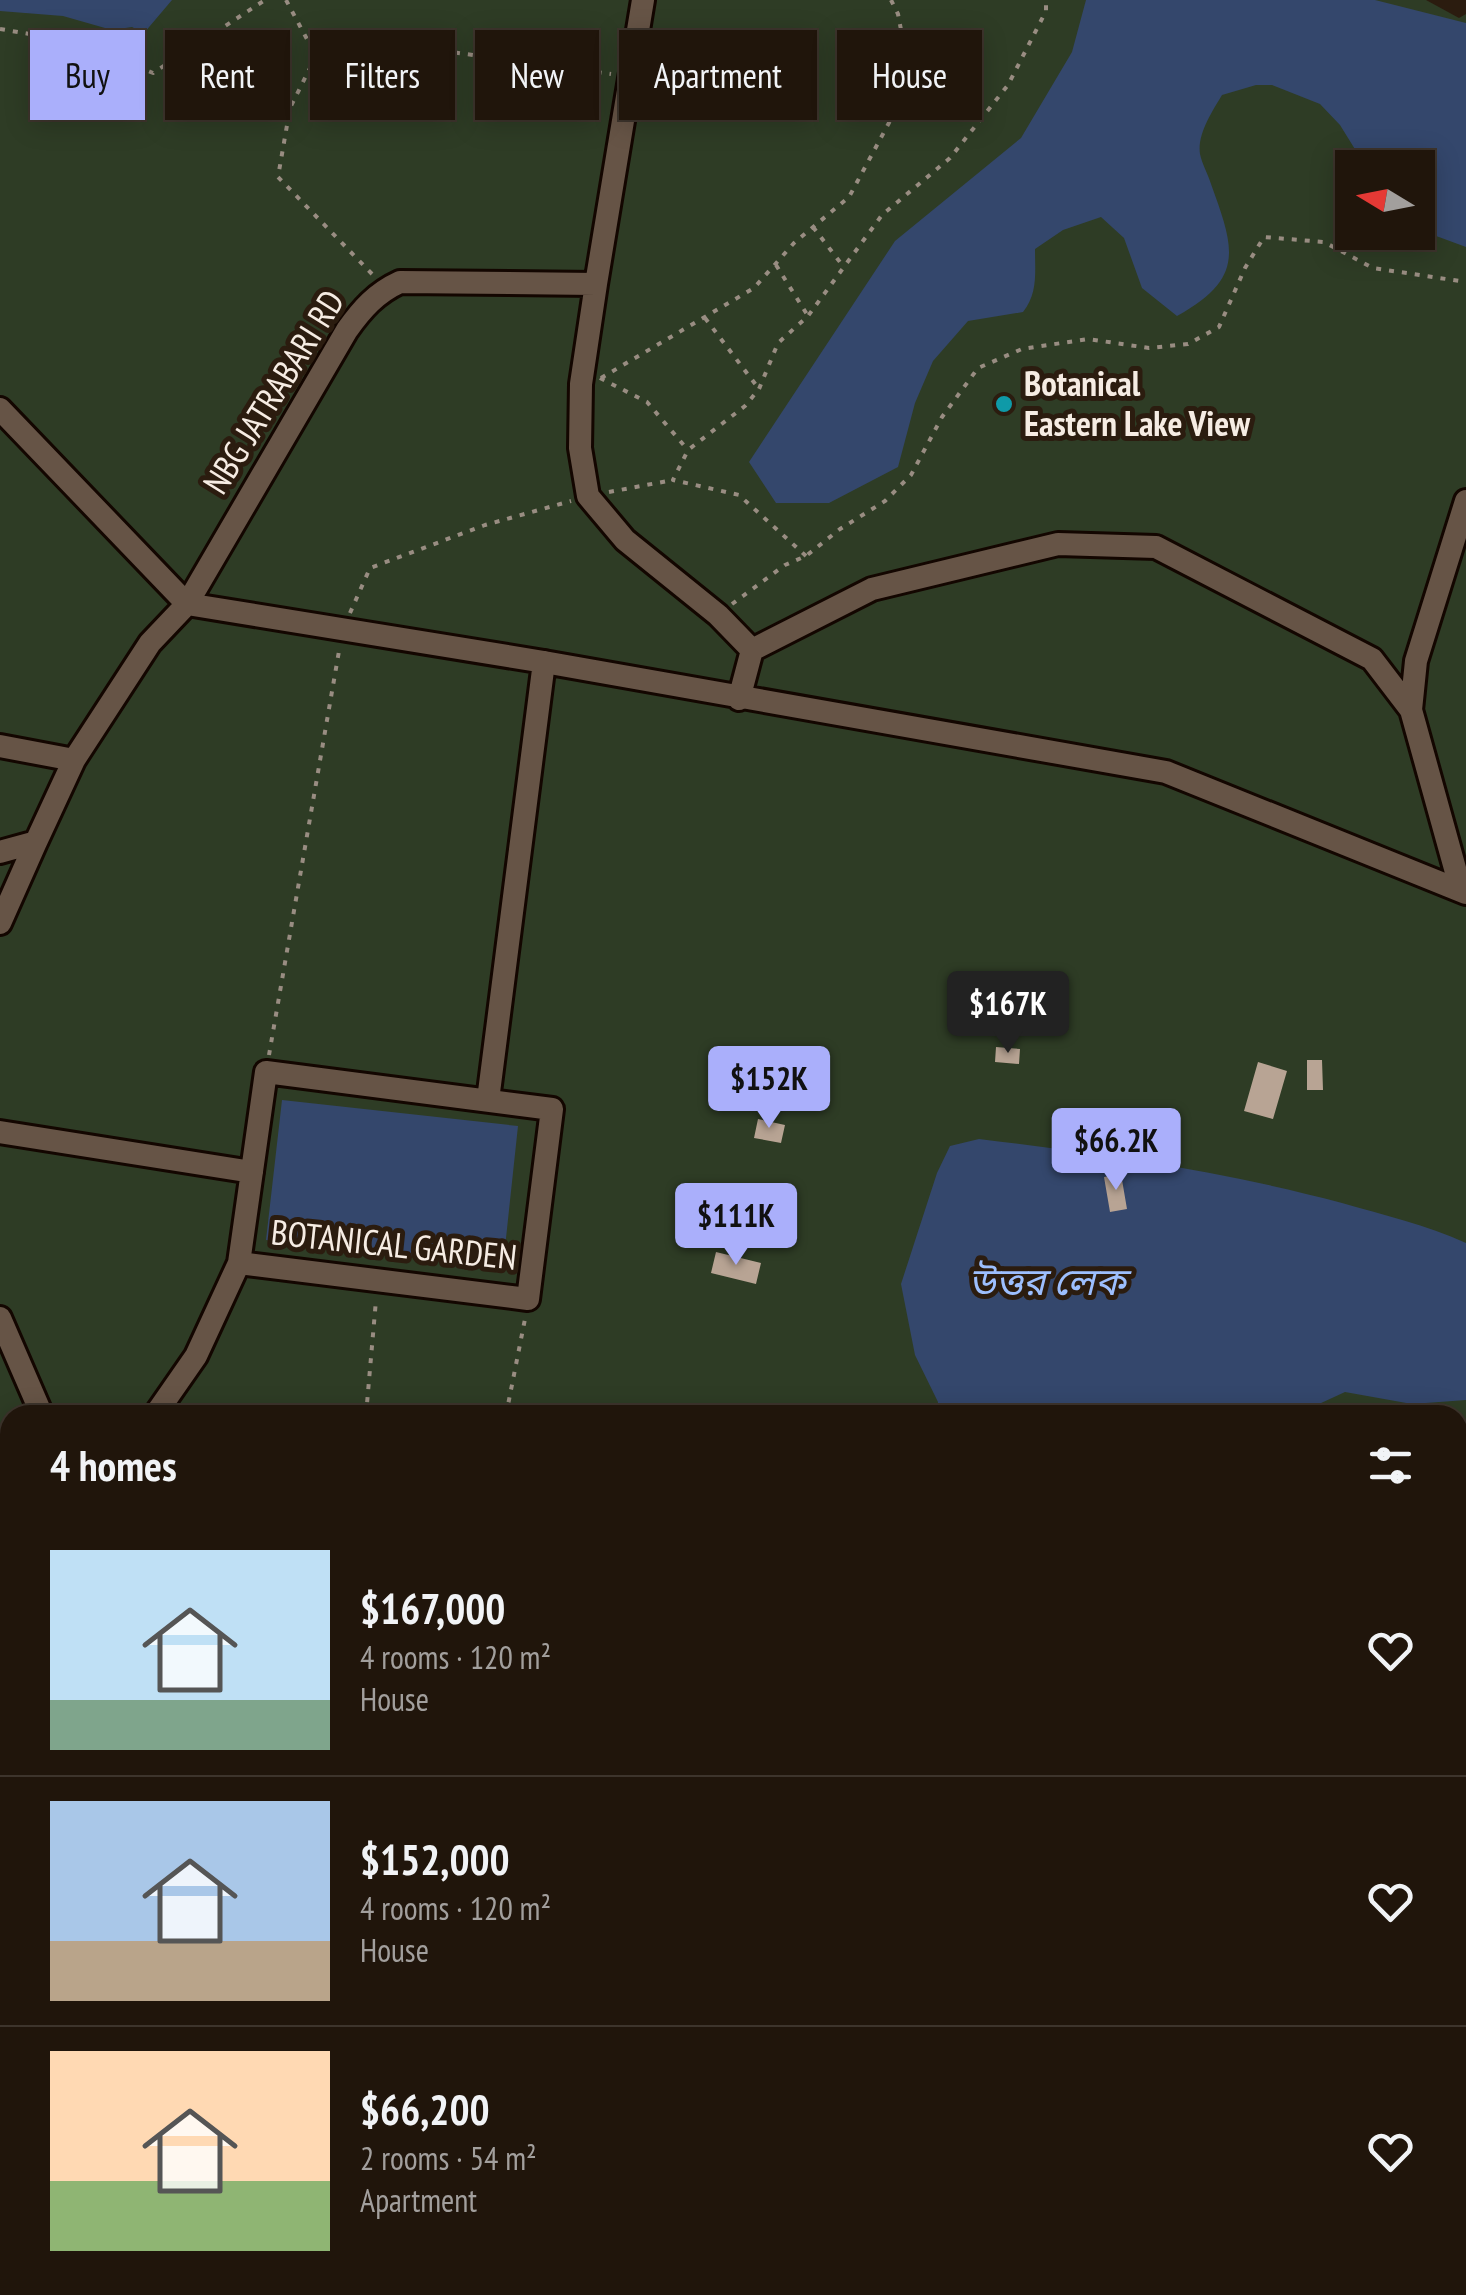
<!DOCTYPE html>
<html lang="en">
<head>
<meta charset="utf-8">
<style>
	:root { --surface:#20150b; --page:#281e14; --text:#f1f3f6; --muted:#a29f9d; --line:#3d342c; --accent:#aaaffb }
	body { margin:0; font-family:"PT Sans Narrow","Noto Sans Bengali",sans-serif; background:var(--page); color:var(--text); height:100vh; display:flex; flex-direction:column; font-size:38px; white-space:nowrap }
	* { box-sizing:border-box; margin:0 }
	p { font-size:32px; color:var(--muted) }
	.icon { flex:none; width:55px; height:55px; fill:none; stroke:currentColor; stroke-width:2; stroke-linecap:round; stroke-linejoin:round }
	.map { position:relative; flex:1; overflow:hidden }
	.sheet { position:absolute; left:0px; top:1405px; width:1468px; height:890px; display:flex; flex-direction:column; background:var(--surface); border-radius:30px 30px 0 0; box-shadow:0 5px 25px #0003,0 0 0 2px var(--line) }
	.sheet>* { flex:none }
	.guide { position:absolute; left:30px; top:30px; width:1408px; height:90px; display:flex; gap:20px }
	.needle { width:65px; rotate:280deg }
	.buttons { position:absolute; left:1335px; top:150px; display:grid; gap:20px }
	.buttons a { display:grid; place-items:center; width:100px; height:100px; border-radius:0px; background:var(--surface); box-shadow:0 5px 25px #0003,0 0 0 2px var(--line); font-size:50px }
	.price { position:absolute; translate:-50% -85px; padding:0 22px; border-radius:10px; background:var(--accent); color:#111; font-size:32px; line-height:65px; filter:drop-shadow(0 2px 5px #0008) }
	.price::after { content:''; position:absolute; left:50%; top:60px; width:30px; height:22px; margin-left:-15px; background:inherit; clip-path:polygon(0 0,100% 0,50% 100%) }
	.price.selected { background:#222; color:#fff }
	ul { padding:0; list-style:none }
	li { display:flex; align-items:center; gap:30px; height:250px; padding:0 50px }
	li+li { border-top:2px solid var(--line) }
	li span { display:grid; place-items:center; flex:none; width:280px; height:200px; border-radius:0px; color:#555 }
	li>.icon { margin-inline-start:auto }
	span .icon { width:120px; height:120px; fill:#fffc; stroke-width:1 }
	li b { font-size:42px }
	h2 { display:flex; justify-content:space-between; align-items:center; height:120px; padding:0 50px; font-size:42px }
	.pill { padding:0 35px; border-radius:0px; background:var(--surface); box-shadow:0 5px 25px #0003,0 0 0 2px var(--line); font-size:35px; line-height:90px }
	.pill.selected { background:var(--accent); color:#111 }
	.map>svg:first-child { display:block }
	.green { fill:#2e3c25; fill-rule:evenodd }
	.water { fill:#34476c }
	.building { fill:#b8a494 }
	.lines { fill:none; stroke-linecap:round; stroke-linejoin:round }
	.street-casing { stroke:#130600; stroke-width:28 }
	.path { stroke:#998d82; stroke-width:4; stroke-dasharray:5 8; stroke-linecap:butt }
	.street { stroke:#665446; stroke-width:22 }
	.culture-dot { fill:#0f9aa8; stroke:#2b1c0f; stroke-width:4 }
	.labels { text-anchor:middle; stroke-width:10; stroke-linejoin:round; paint-order:stroke }
	.poi-label { font-size:35px; font-weight:bold; fill:#f6ece3; stroke:#2b1c0f; text-anchor:start }
	.street-label { font-size:35px; fill:#f6ece3; stroke:#2b1c0f }
	.water-label { font-size:38px; font-style:italic; fill:#9dbffe; stroke:#2b1c0f }
</style>
</head>
<body>
<div class="map">
<svg width="1466" height="2295" viewBox="0 0 1466 2295">
	<rect width="100%" height="100%" fill="#2b1c0f"/>
	<!-- green -->
	<path class="green" d="M0,0H1426L1459,18L1466,14V2295H590L589,2285H1458V1415H10V2020L0,2002ZM1352,168H1418V232H1352Z
		M10,2176V2285H568L569,2295H0V2211Z"/>
	<!-- water -->
	<path class="water" d="M0,0H172L144,33L132,27L112,30L63,16L0,11Z
		M1086,0H1375L1466,23V247L1428,233L1418,222V168L1366,167L1340,125L1320,104L1272,85H1256L1222,95C1212,112 1197,134 1200,154C1202,164 1208,174 1211,184C1234,248 1246,278 1177,316L1142,288L1124,238L1101,217L1063,230L1035,249C1035,273 1038,293 1023,312L968,321L933,361L915,403L898,467L829,503H776L749,462L895,241L1021,138L1072,52Z
		M282,1100L518,1126L503,1266L266,1240Z
		M979,1139C1102,1154 1223,1171 1342,1203C1384,1215 1426,1225 1466,1243V1400L1412,1404L1345,1392L1295,1415H937L938,1402L915,1355L901,1284L937,1173L950,1146Z
		M1466,2184V2295H928L905,2285H1458V2188Z"/>
	<!-- building -->
	<path class="building" d="M996,1047L1020,1049L1019,1064L995,1062Z
		M1307,1060H1322L1323,1090H1307Z
		M1258,1062L1287,1071L1273,1119L1244,1111Z
		M758,1119L785,1125L781,1143L754,1138Z
		M1121,1174L1127,1209L1110,1212L1104,1177Z
		M716,1252L761,1263L756,1284L711,1273Z"/>
	<g class="lines">
		<defs>
			<path id="street" d="M596,284L581,384L580,448L588,496L625,540L718,615L752,650
				M0,409L187,604
				M187,604L544,662L1166,772L1466,893
				M739,699L752,650L872,589L1058,544L1156,547L1372,659L1411,710
				M0,746L74,760
				M0,852L36,842L74,760L150,643L187,604L347,330C362,309 376,293 400,282L596,284L643,0
				M1461,890L1411,710L1416,661L1466,501
				M0,923L36,842
				M488,1100L544,662
				M0,1132L252,1172
				M0,1318L42,1415
				M155,1415L196,1356L239,1263L266,1072L552,1109L528,1299L239,1263
				M359,2285L361,2295"/>
		</defs>
		<!-- street casing -->
		<use href="#street" class="street-casing"/>
		<!-- path -->
		<path class="path" d="M286,0L316,56
			M0,29L77,42L153,73L265,0
			M813,227L843,266
			M776,265L808,316
			M372,274L278,177L290,108L316,56L415,47L611,74
			M705,318L759,389
			M600,378L647,402L687,449
			M601,378L754,288L794,243L849,197L911,82L898,14L891,0
			M609,492L673,480
			M806,556L739,495L673,480L688,450L745,406L759,389L778,343L808,316L882,215L950,158L1008,85L1046,11V0
			M732,604L785,565L806,556L840,529L885,501L911,475L942,417L978,368L1022,349L1088,339L1149,348L1188,344L1219,327L1245,268L1264,237L1324,242L1373,268L1466,282
			M350,613L370,568L485,525L571,501
			M269,1055L339,651
			M366,1415L376,1300
			M506,1415L525,1319
			M0,1565L10,1553
			M0,1874L10,1868
			M0,1963L10,1968
			M16,2295L17,2285"/>
		<!-- street -->
		<use href="#street" class="street"/>
	</g>
	<!-- markers -->
	<circle class="culture-dot" cx="1004" cy="404" r="10"/>
	<g class="labels">
		<!-- poi labels -->
		<g class="poi-label">
			<text x="1024" y="396">Botanical<tspan x="1024" dy="40">Eastern Lake View</tspan></text>
		</g>
		<!-- street labels -->
		<g class="street-label">
			<text transform="translate(274 392) rotate(-58)" y="12">NBG JATRABARI RD</text>
			<text transform="translate(394 1245) rotate(6)" y="12">BOTANICAL GARDEN</text>
		</g>
		<!-- water labels -->
		<g class="water-label">
			<text x="1047" y="1295">উত্তর লেক</text>
		</g>
	</g>
</svg>
<div class="buttons">
<a><svg class="needle" viewBox="-14 -14 28 28"><path d="M0-13l5 13h-10z" fill="#e53935"/><path d="M0 13l5-13h-10z" fill="#a29f9d"/></svg></a>
</div>
<b class="price selected" style="left:1008px;top:1056px">$167K</b>
<b class="price" style="left:769px;top:1131px">$152K</b>
<b class="price" style="left:1116px;top:1193px">$66.2K</b>
<b class="price" style="left:736px;top:1268px">$111K</b>
<div class="guide">
<a class="pill selected">Buy</a>
<a class="pill">Rent</a>
<a class="pill">Filters</a>
<a class="pill">New</a>
<a class="pill">Apartment</a>
<a class="pill">House</a>
</div>
<section class="sheet">
<h2>4 homes<svg class="icon" aria-label="filters" viewBox="0 0 24 24"><path d="M4 7h16M4 17h16"/><circle cx="9" cy="7" r="2"/><circle cx="15" cy="17" r="2"/></svg></h2>
<ul>
<li><span style="background:linear-gradient(#bfe0f5 75%,#7fa58c 0)"><svg class="icon" aria-label="home" viewBox="0 0 24 24"><path d="M3 11l9-7 9 7M6 9v11h12V9"/></svg></span><div><b>$167,000</b><p>4 rooms · 120 m²</p><p>House</p></div><svg class="icon" aria-label="heart" viewBox="0 0 24 24"><path d="M12 20l-8-8c-3-5 5-10 8-4 3-6 11-1 8 4z"/></svg></li>
<li><span style="background:linear-gradient(#a9c7e8 70%,#b9a48a 0)"><svg class="icon" aria-label="home" viewBox="0 0 24 24"><path d="M3 11l9-7 9 7M6 9v11h12V9"/></svg></span><div><b>$152,000</b><p>4 rooms · 120 m²</p><p>House</p></div><svg class="icon" aria-label="heart" viewBox="0 0 24 24"><path d="M12 20l-8-8c-3-5 5-10 8-4 3-6 11-1 8 4z"/></svg></li>
<li><span style="background:linear-gradient(#ffd9b3 65%,#8fb573 0)"><svg class="icon" aria-label="home" viewBox="0 0 24 24"><path d="M3 11l9-7 9 7M6 9v11h12V9"/></svg></span><div><b>$66,200</b><p>2 rooms · 54 m²</p><p>Apartment</p></div><svg class="icon" aria-label="heart" viewBox="0 0 24 24"><path d="M12 20l-8-8c-3-5 5-10 8-4 3-6 11-1 8 4z"/></svg></li>
</ul>
</section>
</div>
</body>
</html>
